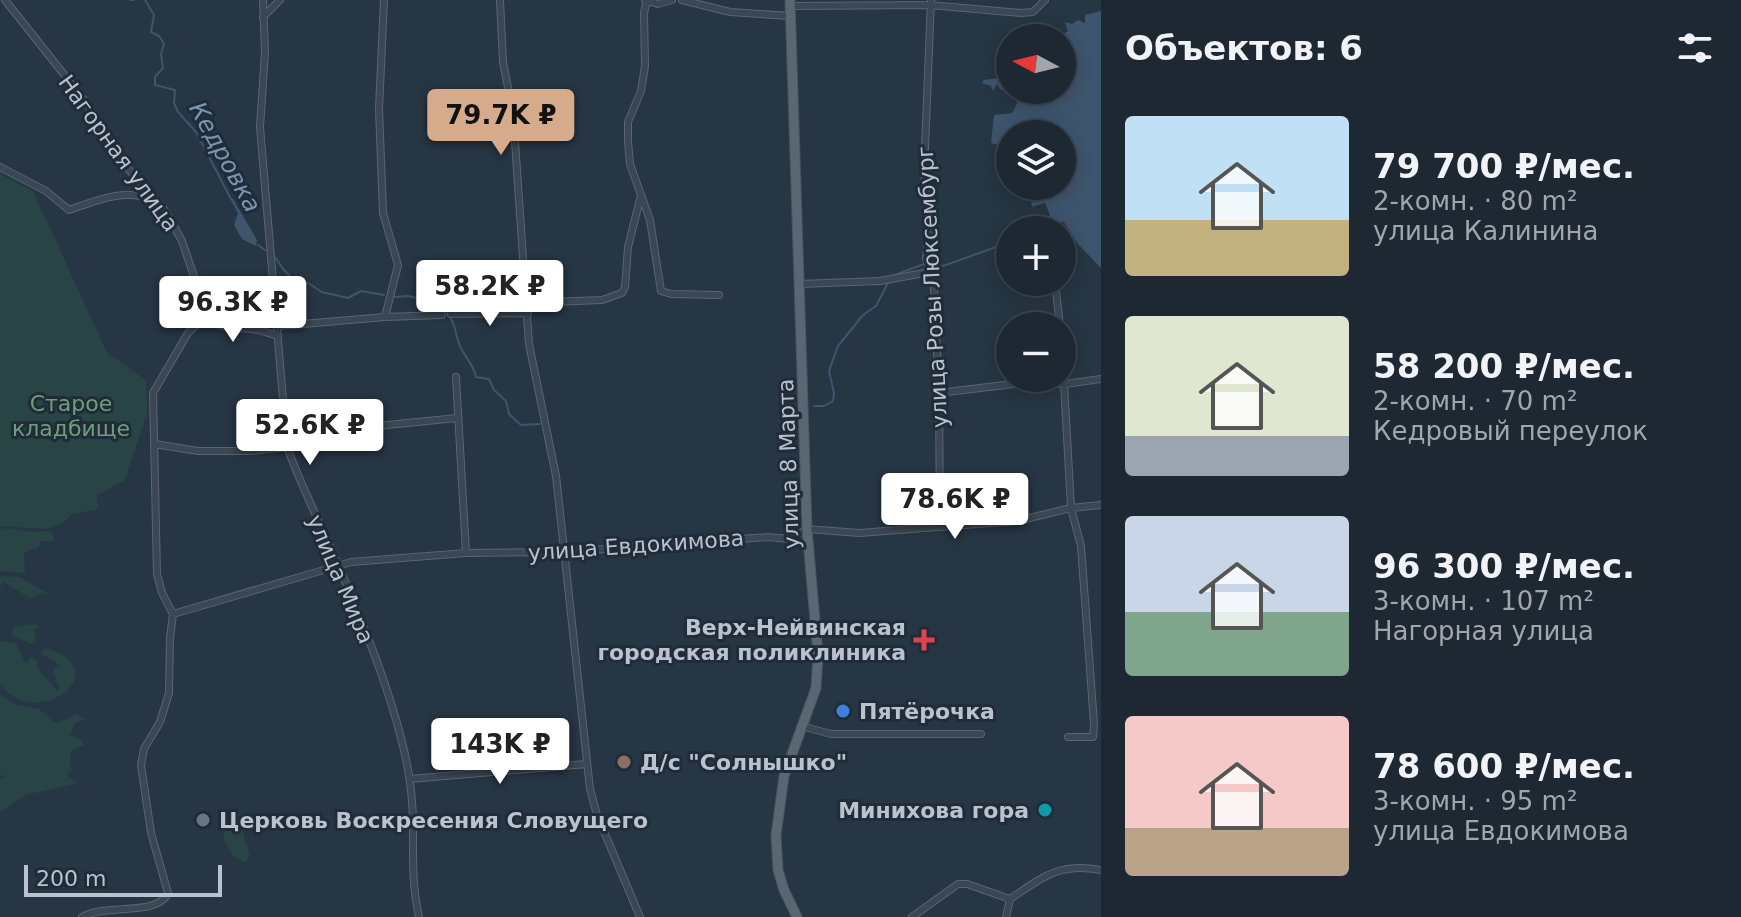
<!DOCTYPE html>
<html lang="ru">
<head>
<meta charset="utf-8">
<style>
	:root { --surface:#1d2833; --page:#2a343f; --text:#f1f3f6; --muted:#a0a6ac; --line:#3b444e; --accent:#d6ab8b }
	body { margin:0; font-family:"DejaVu Sans",sans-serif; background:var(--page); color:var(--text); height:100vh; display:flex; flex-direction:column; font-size:30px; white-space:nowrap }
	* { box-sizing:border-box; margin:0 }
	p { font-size:26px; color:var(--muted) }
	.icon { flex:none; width:44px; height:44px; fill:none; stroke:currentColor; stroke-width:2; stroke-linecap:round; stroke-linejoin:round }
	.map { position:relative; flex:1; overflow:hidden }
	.side { display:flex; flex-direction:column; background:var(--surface); width:640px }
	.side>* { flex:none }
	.needle { width:52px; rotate:277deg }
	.fabs { position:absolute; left:996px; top:24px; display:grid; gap:16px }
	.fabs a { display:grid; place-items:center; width:80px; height:80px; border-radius:50%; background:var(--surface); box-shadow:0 4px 20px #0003,0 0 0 2px var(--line); font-size:40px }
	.scale { position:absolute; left:24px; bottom:20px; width:198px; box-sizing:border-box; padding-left:8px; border:4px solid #b9c2cd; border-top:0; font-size:22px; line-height:28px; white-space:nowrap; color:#b9c2cd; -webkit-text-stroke:6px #202c39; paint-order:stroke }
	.price { position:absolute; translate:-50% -68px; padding:0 18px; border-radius:8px; background:#fff; color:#222; font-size:26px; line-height:52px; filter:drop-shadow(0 2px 4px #0008) }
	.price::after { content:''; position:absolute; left:50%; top:48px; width:24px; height:18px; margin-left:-12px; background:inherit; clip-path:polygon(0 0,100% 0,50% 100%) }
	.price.selected { background:var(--accent); color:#111 }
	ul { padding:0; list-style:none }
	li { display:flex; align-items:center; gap:24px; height:200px; padding:0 24px }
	li span { display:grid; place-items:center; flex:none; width:224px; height:160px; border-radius:8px; color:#555 }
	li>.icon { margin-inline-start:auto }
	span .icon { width:96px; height:96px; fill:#fffc; stroke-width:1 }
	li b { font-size:34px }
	h2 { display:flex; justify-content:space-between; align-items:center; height:96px; padding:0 24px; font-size:34px }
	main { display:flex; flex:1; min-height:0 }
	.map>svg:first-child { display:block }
	.green { fill:#294445 }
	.water { fill:#3d556d }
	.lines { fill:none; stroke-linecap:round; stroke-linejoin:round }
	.stream { stroke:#3d556d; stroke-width:2 }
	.minor-casing { stroke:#5a6571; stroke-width:8 }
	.primary-casing { stroke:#485360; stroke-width:11 }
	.minor { stroke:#3b4754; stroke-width:6 }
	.primary { stroke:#5a6773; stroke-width:9 }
	.health-dot { fill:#e0444e; stroke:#202c39; stroke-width:3 }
	.shop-dot { fill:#3f7fe0; stroke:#202c39; stroke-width:3 }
	.education-dot { fill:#8d6e63; stroke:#202c39; stroke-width:3 }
	.culture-dot { fill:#0f9aa8; stroke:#202c39; stroke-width:3 }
	.worship-dot { fill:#6b7280; stroke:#202c39; stroke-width:3 }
	.labels { text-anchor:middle; stroke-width:6; stroke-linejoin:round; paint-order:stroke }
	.street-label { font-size:22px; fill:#b9c2cd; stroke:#202c39 }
	.park-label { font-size:22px; fill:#709e76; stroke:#202c39 }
	.poi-label { font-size:22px; font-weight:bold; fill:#b9c2cd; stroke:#202c39; text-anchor:start }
	.water-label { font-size:24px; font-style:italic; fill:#7996b0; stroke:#202c39 }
</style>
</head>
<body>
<main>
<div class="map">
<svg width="1101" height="917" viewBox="0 0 1101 917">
	<rect width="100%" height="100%" fill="#273644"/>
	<!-- green -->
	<path class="green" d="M0,174L33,191L107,353L146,380L147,413L125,480L97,495L98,509L72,514L64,522L46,529L0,526Z
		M0,528L34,532L50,531L55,538L53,541H41L38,548L24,553L25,573L0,571Z
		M0,576L20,577L50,595L39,593L31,599L4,582L0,587Z
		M35,624L40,628H36L34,631L36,639L31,644L11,635L14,627Z
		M0,641L16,643L26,664L31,658L37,661L39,670L58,692L59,688L53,670L61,665L40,653L46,648C118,669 40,733 0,685Z
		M0,695L16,705L39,709L54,722L58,723L77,714L85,720L75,723L69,735L80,739L84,745L73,750L70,754V766L74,768L67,775L78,783L25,795L0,812V779L6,776L0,775Z
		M233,809L248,822L242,830L250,855L245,862C233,860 218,839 226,826C230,818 233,819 233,809Z"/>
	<!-- water -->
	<path class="water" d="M1101,11V268L1078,244L1064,222L1050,221L1041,230H1031L1050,215L1045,203L1032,207L1031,203L1043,198L1038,186H1062V134H1010V172L1007,174L1000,163L1004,161L999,160L996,154L998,145L991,143L994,115L1012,113C1017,106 1021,97 1013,91L1001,90L997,84L993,91L991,86L982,83L984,80L999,78L1003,85L1010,87V90H1062V38H1058L1059,33L1063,34L1068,31L1065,22L1072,24L1078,20L1085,23V15Z
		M229,197L233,199L257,240L256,246L242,239L234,225L238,213Z"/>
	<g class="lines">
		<!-- stream -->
		<path class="stream" d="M130,0H133
			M145,0L154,15L151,32L159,36L164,44L161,54L163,68L155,77V85L175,90L174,103L178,112L196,132L231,199
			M258,245L265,250
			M276,258L283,269L297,283H308L322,292L348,298L361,291L384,295
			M931,263L943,266L1010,242
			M889,277L924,264
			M394,297L408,296L424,300L427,312C435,308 428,310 438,311C458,314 453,335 462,350C467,359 475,368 476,377L489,379L494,390L506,401L509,414L521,425L540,424
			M814,406H824L833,401L834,393L829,371L838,346L863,315L876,306L889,281"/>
		<defs>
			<path id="minor" d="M5,0L85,101L124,164L166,212L182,241L207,315L188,333L153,393L157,574L162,593L173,614L170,638L169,693L160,722L144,749L141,765L151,833L168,893C157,917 107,903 82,917
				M263,0L265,51L260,127L287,447C302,488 321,525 338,564C362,622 387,681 402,742C409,769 413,798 413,826C413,858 412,886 419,917
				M384,0L379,109L383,213L398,265L385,317
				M500,0L503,62L513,113L529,344L556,476L590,789L597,815L640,917
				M645,0L658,4L672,0
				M647,0L644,13L645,66L641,91L628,122V141L630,164L650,220L661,291L671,294L719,295
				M682,0L730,12L790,16
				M931,0L924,173L930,228L926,258L934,288L939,393L940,527
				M790,6L929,5L1021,13L1033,12L1045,0
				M263,17L280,0
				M0,167L46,191L69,210C98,200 122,189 152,199
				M1055,282L1060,326
				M799,284L880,281L930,272
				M527,303L602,300L622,293L625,287L628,247L641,195
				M451,314L528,313
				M207,315C222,332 238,326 258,330C265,332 271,334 278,336
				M279,326L385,317L442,315
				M1062,347L1071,508L1081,546L1094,724L1093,737H1068
				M456,377L466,553
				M939,393L1021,383L1065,384L1101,379
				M154,444L198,451H252L287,447L337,430L457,418
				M173,614L351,562L466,553L564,552L768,537L790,539L807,529L859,533L1017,521L1071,508L1101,505
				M801,726L831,734H981
				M410,779L587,764
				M1010,899C1043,877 1059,862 1101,870
				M912,917L958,884H967L1010,899
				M1006,917L1010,899"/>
			<path id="primary" d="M790,0L807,529L818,655L816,688L784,776L776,835L778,870L784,890L797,917"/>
		</defs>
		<!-- minor casing -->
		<use href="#minor" class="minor-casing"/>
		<!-- primary casing -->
		<use href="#primary" class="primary-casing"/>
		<!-- minor -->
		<use href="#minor" class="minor"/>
		<!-- primary -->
		<use href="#primary" class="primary"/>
	</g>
	<!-- markers -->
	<path class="health-dot" d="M920 628h8v8h8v8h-8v8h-8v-8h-8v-8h8z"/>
	<circle class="shop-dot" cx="843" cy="711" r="8"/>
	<circle class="education-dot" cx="624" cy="762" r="8"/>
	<circle class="culture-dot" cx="1045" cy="810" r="8"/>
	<circle class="worship-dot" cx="203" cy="820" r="8"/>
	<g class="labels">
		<!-- street labels -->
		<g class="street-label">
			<text transform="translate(119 153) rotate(54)" y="8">Нагорная улица</text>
			<text transform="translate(932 287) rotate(-93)" y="8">улица Розы Люксембург</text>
			<text transform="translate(788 464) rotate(-92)" y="8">улица 8 Марта</text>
			<text transform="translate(636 545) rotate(-4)" y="8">улица Евдокимова</text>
			<text transform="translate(341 579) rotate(67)" y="8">улица Мира</text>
		</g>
		<!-- park labels -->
		<g class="park-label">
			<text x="71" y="411">Старое<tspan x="71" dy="25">кладбище</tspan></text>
		</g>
		<!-- poi labels -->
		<g class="poi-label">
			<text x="906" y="635" text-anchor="end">Верх-Нейвинская<tspan x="906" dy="25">городская поликлиника</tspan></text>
			<text x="859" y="719">Пятёрочка</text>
			<text x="640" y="770">Д/с "Солнышко"</text>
			<text x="1029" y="818" text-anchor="end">Минихова гора</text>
			<text x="219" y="828">Церковь Воскресения Словущего</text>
		</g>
		<!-- water labels -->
		<g class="water-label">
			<text transform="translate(225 157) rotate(61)" y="8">Кедровка</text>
		</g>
	</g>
</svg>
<div class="fabs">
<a><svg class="needle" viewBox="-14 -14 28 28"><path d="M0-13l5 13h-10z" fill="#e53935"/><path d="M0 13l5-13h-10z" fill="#a0a6ac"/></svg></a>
<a><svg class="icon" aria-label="layers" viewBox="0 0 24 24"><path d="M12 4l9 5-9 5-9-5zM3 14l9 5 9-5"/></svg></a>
<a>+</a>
<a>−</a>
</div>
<div class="scale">200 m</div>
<b class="price selected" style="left:501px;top:157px">79.7K ₽</b>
<b class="price" style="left:490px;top:328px">58.2K ₽</b>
<b class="price" style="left:233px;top:344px">96.3K ₽</b>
<b class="price" style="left:310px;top:467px">52.6K ₽</b>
<b class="price" style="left:955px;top:541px">78.6K ₽</b>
<b class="price" style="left:500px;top:786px">143K ₽</b>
</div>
<section class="side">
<h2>Объектов: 6<svg class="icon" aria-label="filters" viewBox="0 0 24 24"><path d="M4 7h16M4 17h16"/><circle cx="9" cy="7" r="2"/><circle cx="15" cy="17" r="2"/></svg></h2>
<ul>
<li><span style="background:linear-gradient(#bfe0f5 65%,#c2b280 0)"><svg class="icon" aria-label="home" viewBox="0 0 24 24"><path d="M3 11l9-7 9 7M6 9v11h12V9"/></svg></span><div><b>79 700 ₽/мес.</b><p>2-комн. · 80 m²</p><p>улица Калинина</p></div></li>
<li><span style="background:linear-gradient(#dfe7d0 75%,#9aa5b1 0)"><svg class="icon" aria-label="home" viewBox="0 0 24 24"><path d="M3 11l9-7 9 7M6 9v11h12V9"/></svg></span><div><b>58 200 ₽/мес.</b><p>2-комн. · 70 m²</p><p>Кедровый переулок</p></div></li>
<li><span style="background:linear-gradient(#c9d6e8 60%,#7fa58c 0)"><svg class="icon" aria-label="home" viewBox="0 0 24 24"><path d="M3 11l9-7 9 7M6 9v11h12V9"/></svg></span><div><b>96 300 ₽/мес.</b><p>3-комн. · 107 m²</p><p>Нагорная улица</p></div></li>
<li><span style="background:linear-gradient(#f6c9c9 70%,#b9a48a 0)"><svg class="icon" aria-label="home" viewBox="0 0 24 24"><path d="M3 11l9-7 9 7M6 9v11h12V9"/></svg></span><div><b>78 600 ₽/мес.</b><p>3-комн. · 95 m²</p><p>улица Евдокимова</p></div></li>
</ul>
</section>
</main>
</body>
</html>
